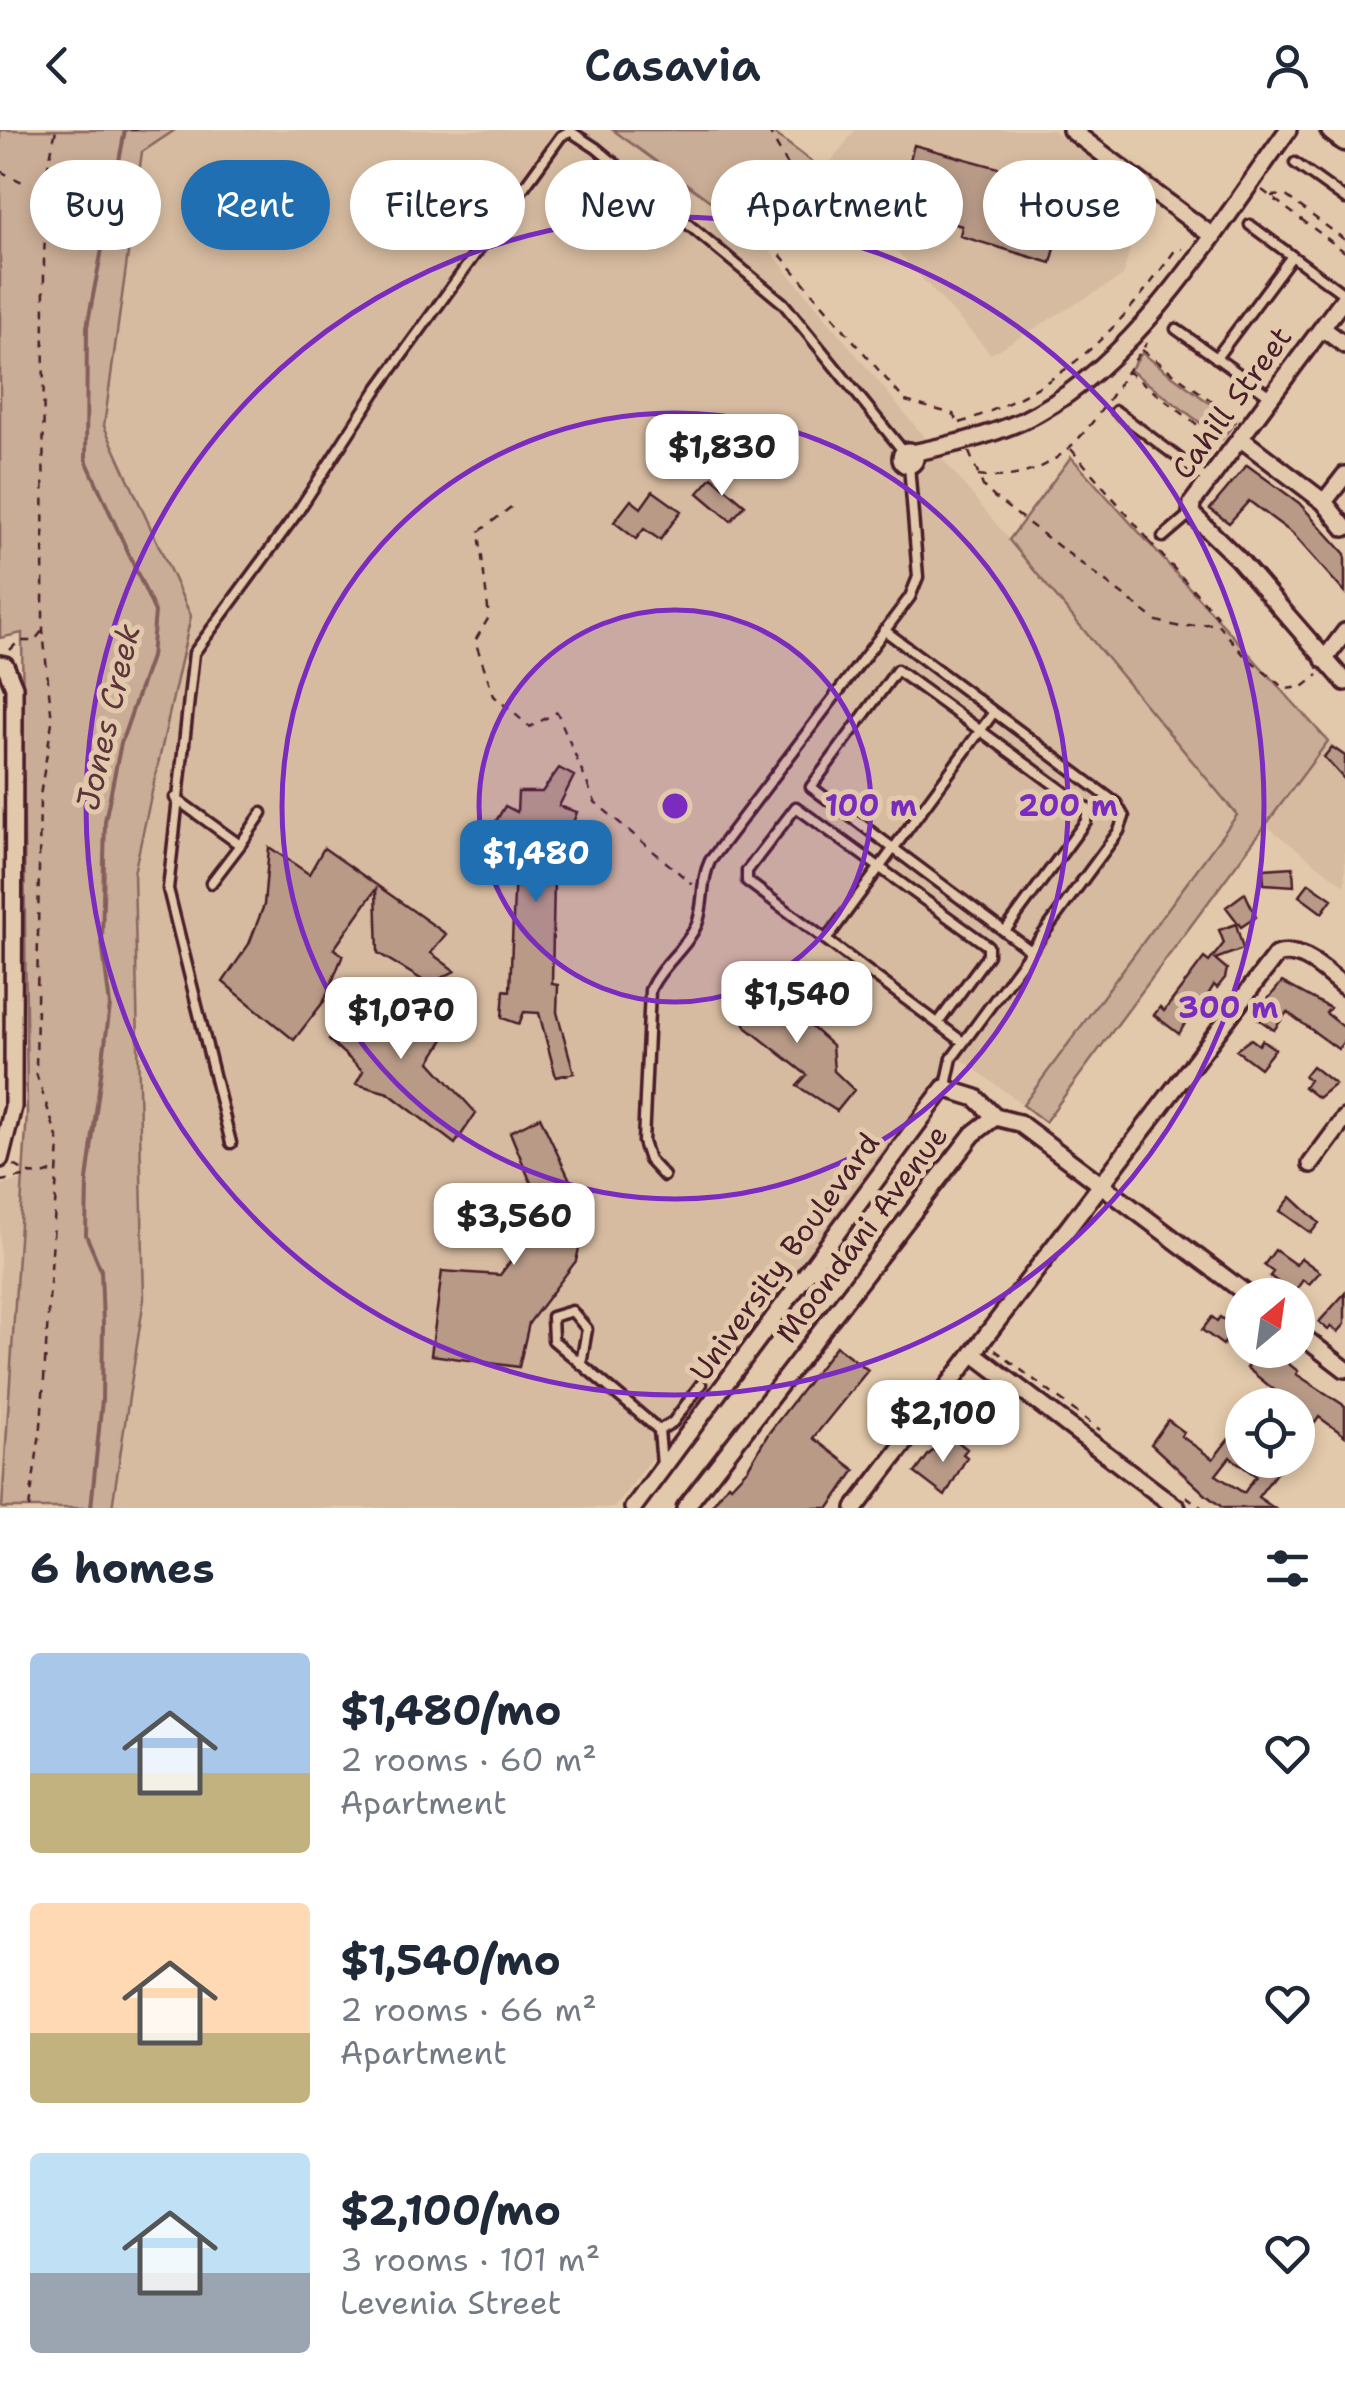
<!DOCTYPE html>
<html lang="en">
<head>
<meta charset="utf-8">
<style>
	:root { --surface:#fff; --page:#f6f6f7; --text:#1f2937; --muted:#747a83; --accent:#1f6fb2 }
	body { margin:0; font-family:"Shantell Sans",sans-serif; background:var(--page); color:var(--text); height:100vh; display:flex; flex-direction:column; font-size:38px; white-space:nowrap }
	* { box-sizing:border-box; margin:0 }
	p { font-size:32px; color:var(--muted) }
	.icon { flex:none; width:55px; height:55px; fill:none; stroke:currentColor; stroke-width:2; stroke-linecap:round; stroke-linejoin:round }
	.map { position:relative; height:1378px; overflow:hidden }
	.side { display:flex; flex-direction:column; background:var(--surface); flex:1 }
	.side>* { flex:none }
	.banner { position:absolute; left:30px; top:30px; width:1285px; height:90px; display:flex; gap:20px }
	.needle { width:65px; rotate:29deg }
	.buttons { position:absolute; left:1225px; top:1148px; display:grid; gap:20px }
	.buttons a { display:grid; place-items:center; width:90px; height:90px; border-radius:50%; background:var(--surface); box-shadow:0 5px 15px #0003; font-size:50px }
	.price { position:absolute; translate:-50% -85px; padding:0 22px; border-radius:20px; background:#fff; color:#222; font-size:32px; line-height:65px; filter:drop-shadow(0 2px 5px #0008) }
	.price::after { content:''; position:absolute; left:50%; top:60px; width:30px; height:22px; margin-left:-15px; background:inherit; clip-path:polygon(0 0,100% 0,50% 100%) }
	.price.active { background:var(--accent); color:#fff }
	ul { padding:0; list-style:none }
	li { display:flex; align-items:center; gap:30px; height:250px; padding:0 30px }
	li span { display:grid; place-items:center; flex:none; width:280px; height:200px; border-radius:10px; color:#555 }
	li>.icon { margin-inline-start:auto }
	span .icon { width:120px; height:120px; fill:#fffc; stroke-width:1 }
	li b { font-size:42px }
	h2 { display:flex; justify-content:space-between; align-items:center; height:120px; padding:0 30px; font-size:42px }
	.chip { padding:0 35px; border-radius:45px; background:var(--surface); box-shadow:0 5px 15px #0003; font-size:35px; line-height:90px }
	.chip.active { background:var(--accent); color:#fff }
	header { display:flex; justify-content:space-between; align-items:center; height:130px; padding:0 30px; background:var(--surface); font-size:45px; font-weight:600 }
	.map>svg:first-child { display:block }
	.built { fill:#d6bba0 }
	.green { fill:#caad96; stroke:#8a6660; stroke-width:2.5 }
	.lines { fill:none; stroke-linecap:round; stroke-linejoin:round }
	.stream { stroke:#835e5b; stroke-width:4 }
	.building { fill:#b89a87; stroke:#4a1f2b; stroke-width:2.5; fill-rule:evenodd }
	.lane-casing { stroke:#4a1f2b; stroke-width:15 }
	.street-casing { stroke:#4a1f2b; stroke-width:22 }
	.secondary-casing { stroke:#4a1f2b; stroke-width:28 }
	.path { stroke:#4a1f2b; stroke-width:2.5; stroke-dasharray:8 8; stroke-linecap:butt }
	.lane { stroke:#e3c9ab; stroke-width:8 }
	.street { stroke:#e3c9ab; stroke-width:15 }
	.secondary { stroke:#e3c9ab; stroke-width:20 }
	.ring { fill:none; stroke:#7b2cbf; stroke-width:5 }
	.labels { text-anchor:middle; stroke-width:10; stroke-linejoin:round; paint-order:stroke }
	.street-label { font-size:30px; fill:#4a1f2b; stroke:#e3c9ab }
	.water-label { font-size:32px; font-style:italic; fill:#5d343b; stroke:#e3c9ab }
	.centre { fill:#7b2cbf; stroke:#e3c9ab; stroke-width:5 }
	.ring-label { font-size:30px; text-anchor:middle; font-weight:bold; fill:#7b2cbf; stroke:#e3c9ab; stroke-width:10; stroke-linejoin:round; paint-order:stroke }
</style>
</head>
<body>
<header><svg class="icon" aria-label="back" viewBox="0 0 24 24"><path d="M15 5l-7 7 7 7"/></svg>Casavia<svg class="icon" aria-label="person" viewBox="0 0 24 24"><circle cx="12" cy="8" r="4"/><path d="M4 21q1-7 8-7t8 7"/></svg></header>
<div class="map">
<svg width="1345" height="1378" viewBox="0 0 1345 1378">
	<rect width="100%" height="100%" fill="#e3c9ab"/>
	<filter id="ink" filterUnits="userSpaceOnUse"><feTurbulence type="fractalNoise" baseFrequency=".01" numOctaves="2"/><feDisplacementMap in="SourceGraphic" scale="20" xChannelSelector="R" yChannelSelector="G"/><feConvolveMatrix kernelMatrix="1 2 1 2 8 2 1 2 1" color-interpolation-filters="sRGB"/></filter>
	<g filter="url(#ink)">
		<!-- built -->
		<path class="built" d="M175,0H613L758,106L1237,685L1023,975L960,928L614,1378H112L144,1169L134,743L191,486L104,296L142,22Z
			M855,0H1052L1143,67L1123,146L991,224L824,41Z
			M1328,611L1345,624V756L1265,695Z
			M23,1050L2,1378H0V1055Z"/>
		<!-- green -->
		<path class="green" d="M0,0H175L142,22L104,296L191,486L134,743L144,1169L112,1378H2L27,983L22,503L0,508Z
			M613,0H770L824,41L801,82L758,106Z
			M1142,223L1235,292L1222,309L1130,240Z
			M1071,327L1328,611L1045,992L1023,975L1237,685L1009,410Z"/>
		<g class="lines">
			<!-- stream -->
			<path class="stream" d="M91,1378L102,1270L103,1194L101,1140L86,1105L87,1050L110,876L102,811L105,691L121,613L151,527L155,482L86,330L87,197L125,0"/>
		</g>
		<!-- building -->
		<path class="building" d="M914,15L1054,53L1040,102L1058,107L1051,133L960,106L962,96L897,78Z
			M727,294L768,323L755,341L714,311Z
			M1247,335L1299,373L1345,424V463L1292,403L1249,371L1229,393L1210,379Z
			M712,347L745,375L731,391L698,363Z
			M653,361L681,381L660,410L644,399L636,409L614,392L631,370L641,378Z
			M1332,617L1345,626V650L1324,627Z
			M559,638L574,646L559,676L577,682L563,720L562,750L554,749L552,854L558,855L557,882L574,943L556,947L539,883L524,882L519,894L502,888L504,860L510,861L515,739L508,737L509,727L487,706L505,676L517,682L518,662H542Z
			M269,717L309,744L324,718L446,804L431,823L455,841L429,854L378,823L376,759L334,819L343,825L324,871L294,910L223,852L249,814L264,775Z
			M1293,737L1294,756L1264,754L1263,739Z
			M1309,753L1332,769L1322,783L1299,766Z
			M1245,763L1256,787L1241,797L1226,777Z
			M1236,794L1243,819L1215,829L1227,839L1225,848L1217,858L1214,855L1198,881L1194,878L1179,904L1154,885L1160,877L1164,881L1204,828L1209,832L1224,813L1219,800Z
			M1282,852L1330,878L1326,883L1345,898V910L1338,919L1287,882L1274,900L1254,886Z
			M367,854L444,909L430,932L476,983L455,1014L388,963L356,954L363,941L329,910Z
			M763,854L832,915L834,941L854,960L837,981L797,956L807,945L747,898L740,882Z
			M1251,909L1259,915L1262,910L1275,919L1260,938L1236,920Z
			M1312,936L1335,954L1318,968L1304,957L1309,950L1304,946Z
			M540,987L587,1086L576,1131L529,1193L519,1237L431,1225L442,1141L500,1145L538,1095L540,1075L510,1002Z
			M1291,1067L1319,1093L1311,1103L1280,1081Z
			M1275,1120L1296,1135L1301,1128L1320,1142L1309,1154L1303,1150L1293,1164L1270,1146L1273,1142L1264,1135Z
			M1345,1163V1194L1338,1202L1331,1196L1328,1200L1319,1192Z
			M1212,1187L1217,1191L1220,1187L1235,1198L1223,1215L1202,1200Z
			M836,1216L868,1240L813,1308L855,1340L829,1378H710L728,1354L731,1356L748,1338L768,1304Z
			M1260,1220H1270L1298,1241L1296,1244L1345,1276V1306L1319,1287L1315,1293L1247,1238Z
			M1168,1290L1184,1302L1181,1306L1213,1329L1242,1292V1330H1286L1258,1367L1274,1378H1223L1206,1365L1151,1314ZM1230,1327L1256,1346L1244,1363L1216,1345Z
			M952,1307L967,1319L963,1324L967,1327L945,1366L915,1343L929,1324Z"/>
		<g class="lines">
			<defs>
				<path id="lane" d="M1295,33L1345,69
					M1250,95L1292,126
					M1072,107L1086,58L1107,27
					M1176,199L1270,266
					M1216,228L1292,126L1345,165
					M1116,281L1209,351
					M1163,407L1191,383
					M884,500L1116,673L1124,687L1119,701L952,928L946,956
					M175,668L240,715L262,683
					M211,753L240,715
					M1005,801L1086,691L1088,679L897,540L811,657L1031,821
					M826,810L994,582
					M938,893L988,825V816L796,677L747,741V751L963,912
					M231,1013L168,759L194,523L297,383L376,261L561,6L570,1L596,18L783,173L904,322
					M664,1046L649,1030L643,1012L650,860C661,835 686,819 697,794C705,774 700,752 710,731L910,467L918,447L909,335
					M581,1234L587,1199L572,1181L552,1187L553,1210L659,1300L662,1335
					M659,1300L673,1292L701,1254"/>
				<path id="street" d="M1071,0L1211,105
					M1345,167L1192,373L1191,383L1238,429L1345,552
					M1322,198L1345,215
					M1240,308L1324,372L1345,398
					M901 328a7 7 0 1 1 14 0a7 7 0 1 1-14 0Z
					M912,323C950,315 986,307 1022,291C1134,239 1217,97 1288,0
					M1324,372L1345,345
					M1324,530L1345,502
					M0,534L5,535L14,557L13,977L0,1029
					M1311,1034L1345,988
					M1298,1203L1345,1239
					M973,1223L1177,1378
					M633,1378L944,958L976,968L995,987
					M685,1378L973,1004L995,987L1019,993L1248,1165
					M855,1378L1276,825C1303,816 1325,842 1345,857"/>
				<path id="secondary" d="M1332,0L1345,10"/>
			</defs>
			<!-- lane casing -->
			<use href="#lane" class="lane-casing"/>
			<!-- street casing -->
			<use href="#street" class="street-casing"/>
			<!-- secondary casing -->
			<use href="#secondary" class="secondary-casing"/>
			<!-- path -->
			<path class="path" d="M130,0H142
				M768,0L789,37L785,54L763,85L765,107L905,271L953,284L961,295
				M0,41L24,53
				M1262,60L1345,122
				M1271,66L1285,65L1345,110
				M1142,220L1236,289
				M1127,241L1220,312
				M960,293C1064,256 1114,206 1176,119H1182
				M1071,319L1149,410L1153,405
				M969,322L983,356L994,367L1157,491L1180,497L1217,493L1244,525L1285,559L1303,557L1318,545
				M978,346C1071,356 1098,279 1147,213
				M511,377L479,402L489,487L475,511L494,566L530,597L557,582L595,672L692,754
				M1149,411L1217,486V492
				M10,520L19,511H34L43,500
				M14,1035C30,1044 39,1050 56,1039
				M0,1051L30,1046
				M995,1220L1100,1300
				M1186,1366L1202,1378
				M29,1378L41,1296L59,1013L36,943L40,666L52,592L43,500L44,127L48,36L56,0"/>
			<!-- lane -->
			<use href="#lane" class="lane"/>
			<!-- street -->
			<use href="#street" class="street"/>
			<!-- secondary -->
			<use href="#secondary" class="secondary"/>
		</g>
	</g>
	<!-- distance rings -->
	<circle cx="675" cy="676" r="196" fill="#7b2cbf" fill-opacity=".12"/>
	<g class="ring">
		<circle cx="675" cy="676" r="196"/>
		<circle cx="675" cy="676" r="393"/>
		<circle cx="675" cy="676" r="589"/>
	</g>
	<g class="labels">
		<!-- street labels -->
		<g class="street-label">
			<text transform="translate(1232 273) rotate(-54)" y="10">Cahill Street</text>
			<text transform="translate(862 1104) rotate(-53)" y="10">Moondani Avenue</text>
			<text transform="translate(785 1127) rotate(-54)" y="10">University Boulevard</text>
		</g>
		<!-- water labels -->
		<g class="water-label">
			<text transform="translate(108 587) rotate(-77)" y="11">Jones Creek</text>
		</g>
	</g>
	<circle cx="675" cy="676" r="15" class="centre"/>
	<g class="ring-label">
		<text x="871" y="686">100 m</text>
		<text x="1068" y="686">200 m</text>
		<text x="1228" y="888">300 m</text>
	</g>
</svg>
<div class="buttons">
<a><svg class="needle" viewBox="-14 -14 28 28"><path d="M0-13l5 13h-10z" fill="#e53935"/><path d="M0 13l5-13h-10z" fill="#747a83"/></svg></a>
<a><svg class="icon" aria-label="locate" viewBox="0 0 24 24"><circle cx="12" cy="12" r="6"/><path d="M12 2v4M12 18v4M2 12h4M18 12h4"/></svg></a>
</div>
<b class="price" style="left:722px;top:369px">$1,830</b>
<b class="price active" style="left:536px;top:775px">$1,480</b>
<b class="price" style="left:797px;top:916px">$1,540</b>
<b class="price" style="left:401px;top:932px">$1,070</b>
<b class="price" style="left:514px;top:1138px">$3,560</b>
<b class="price" style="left:943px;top:1335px">$2,100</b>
<div class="banner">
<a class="chip">Buy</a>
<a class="chip active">Rent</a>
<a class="chip">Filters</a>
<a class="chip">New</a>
<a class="chip">Apartment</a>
<a class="chip">House</a>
</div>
</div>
<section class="side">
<h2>6 homes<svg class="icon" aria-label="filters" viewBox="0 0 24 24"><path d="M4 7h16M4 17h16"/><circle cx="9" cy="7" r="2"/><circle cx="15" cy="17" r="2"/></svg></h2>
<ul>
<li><span style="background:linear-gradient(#a9c7e8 60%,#c2b280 0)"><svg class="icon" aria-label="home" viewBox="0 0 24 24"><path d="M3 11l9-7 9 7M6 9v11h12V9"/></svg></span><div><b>$1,480/mo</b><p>2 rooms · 60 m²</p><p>Apartment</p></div><svg class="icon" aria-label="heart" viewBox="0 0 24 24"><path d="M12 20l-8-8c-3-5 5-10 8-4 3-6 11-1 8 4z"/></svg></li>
<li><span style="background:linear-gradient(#ffd9b3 65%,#c2b280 0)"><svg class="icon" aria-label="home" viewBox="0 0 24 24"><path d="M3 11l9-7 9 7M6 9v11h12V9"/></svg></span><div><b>$1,540/mo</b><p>2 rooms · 66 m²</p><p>Apartment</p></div><svg class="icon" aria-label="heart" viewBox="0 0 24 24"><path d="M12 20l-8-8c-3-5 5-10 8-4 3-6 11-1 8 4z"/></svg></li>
<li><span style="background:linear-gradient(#bfe0f5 60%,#9aa5b1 0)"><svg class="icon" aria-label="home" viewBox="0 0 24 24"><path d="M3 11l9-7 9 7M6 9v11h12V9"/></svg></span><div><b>$2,100/mo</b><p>3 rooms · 101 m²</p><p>Levenia Street</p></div><svg class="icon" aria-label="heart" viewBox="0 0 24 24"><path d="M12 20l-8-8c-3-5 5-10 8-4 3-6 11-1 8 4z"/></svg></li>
</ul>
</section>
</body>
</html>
